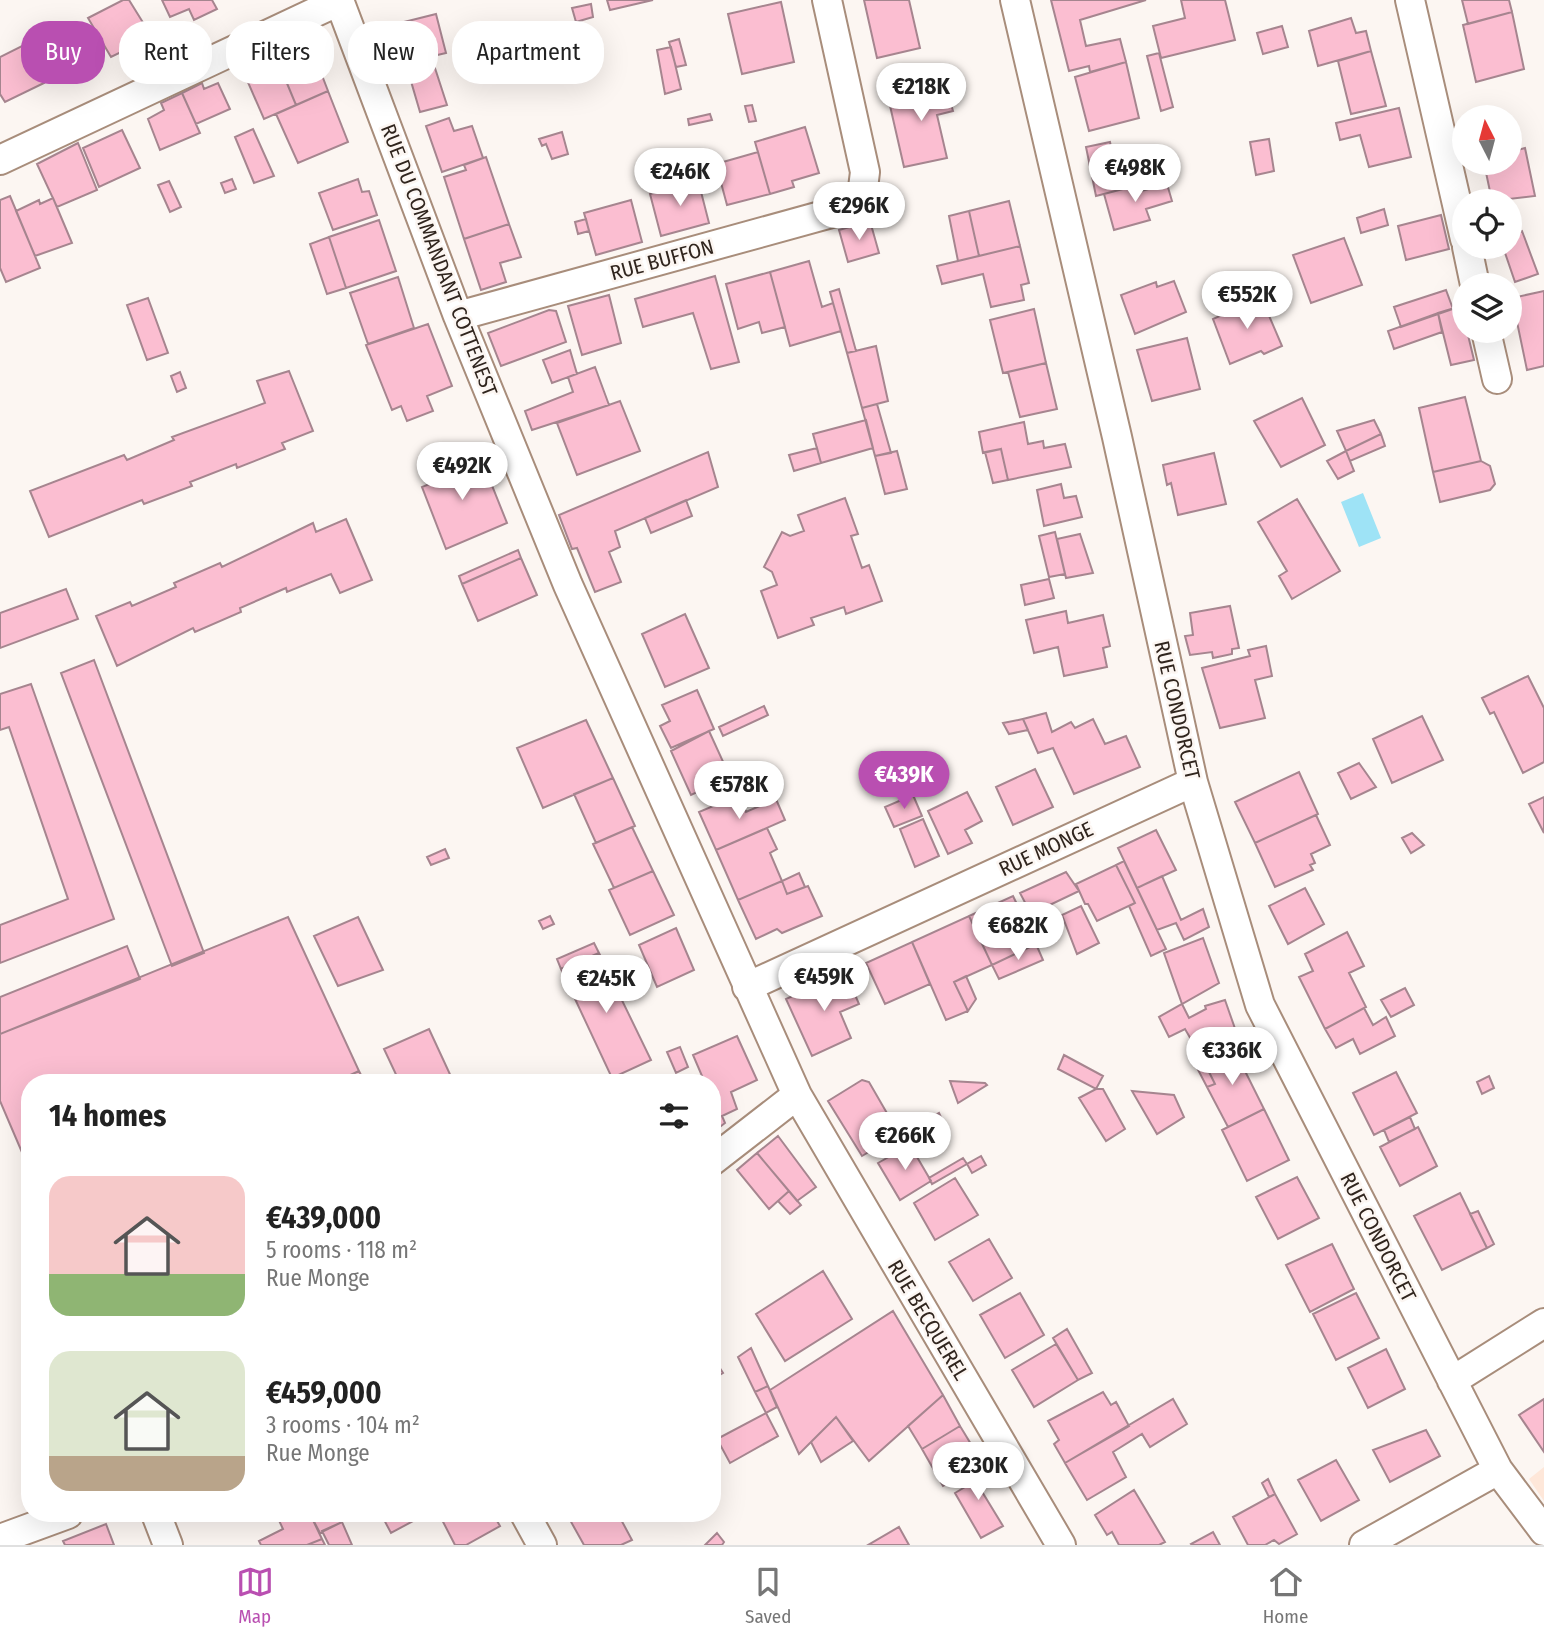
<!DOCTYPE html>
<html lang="en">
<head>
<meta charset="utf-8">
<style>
	:root { --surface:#fff; --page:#f6f6f6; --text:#222; --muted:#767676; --line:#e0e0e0; --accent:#b94fb1 }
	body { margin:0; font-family:"Fira Sans Condensed",sans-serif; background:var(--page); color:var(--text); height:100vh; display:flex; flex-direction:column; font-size:26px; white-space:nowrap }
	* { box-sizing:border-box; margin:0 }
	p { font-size:23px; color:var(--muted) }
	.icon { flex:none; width:38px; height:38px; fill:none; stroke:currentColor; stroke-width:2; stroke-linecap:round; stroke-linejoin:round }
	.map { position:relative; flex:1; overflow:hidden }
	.drawer { position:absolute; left:21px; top:1074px; width:700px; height:448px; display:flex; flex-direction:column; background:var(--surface); border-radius:28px; box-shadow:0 7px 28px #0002 }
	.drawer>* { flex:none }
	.top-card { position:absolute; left:21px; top:21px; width:700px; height:63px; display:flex; gap:14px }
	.needle { width:46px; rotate:354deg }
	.controls { position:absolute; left:1452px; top:105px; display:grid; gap:14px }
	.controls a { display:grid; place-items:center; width:70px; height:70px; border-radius:50%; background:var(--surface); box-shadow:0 7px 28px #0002; font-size:35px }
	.price { position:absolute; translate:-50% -60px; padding:0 16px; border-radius:24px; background:#fff; color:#222; font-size:23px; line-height:46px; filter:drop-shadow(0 2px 4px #0008) }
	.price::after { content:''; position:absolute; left:50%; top:42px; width:21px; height:16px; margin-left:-10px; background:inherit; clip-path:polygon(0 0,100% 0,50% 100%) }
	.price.selected { background:var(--accent); color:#fff }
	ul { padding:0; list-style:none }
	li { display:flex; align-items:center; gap:21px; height:175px; padding:0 28px }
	li span { display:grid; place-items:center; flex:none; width:196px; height:140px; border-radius:21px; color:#555 }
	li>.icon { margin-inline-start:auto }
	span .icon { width:84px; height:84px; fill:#fffc; stroke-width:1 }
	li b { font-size:30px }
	h2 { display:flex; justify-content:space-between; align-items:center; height:84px; padding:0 28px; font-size:30px }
	.chip { padding:0 24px; border-radius:28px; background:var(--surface); box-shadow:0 7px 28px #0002; font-size:24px; line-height:63px }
	.chip.selected { background:var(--accent); color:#fff }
	.tab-bar { display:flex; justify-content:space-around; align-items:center; height:98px; border-top:2px solid var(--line); background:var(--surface); font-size:19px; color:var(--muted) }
	.tab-bar a { display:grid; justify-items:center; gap:4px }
	.tab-bar .selected { color:var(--accent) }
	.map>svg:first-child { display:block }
	.built { fill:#fee7d9 }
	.water { fill:#9ee3f6 }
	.building { fill:#fbbed1; stroke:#a6858f; stroke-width:2 }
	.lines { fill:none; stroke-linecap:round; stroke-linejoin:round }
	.minor-casing { stroke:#a88d7b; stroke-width:32 }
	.minor { stroke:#fff; stroke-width:28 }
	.labels { text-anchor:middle; stroke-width:5; stroke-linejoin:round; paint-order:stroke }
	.street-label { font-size:21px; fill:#30251e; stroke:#fcf6f2 }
</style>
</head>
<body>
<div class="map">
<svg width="1544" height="1545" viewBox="0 0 1544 1545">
	<rect width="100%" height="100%" fill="#fcf6f2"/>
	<!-- built -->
	<path class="built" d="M1544,1467V1501L1529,1479Z"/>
	<!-- water -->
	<path class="water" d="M1363,493L1381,538L1359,547L1341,502Z"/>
	<!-- building -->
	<path class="building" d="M123,0H129L152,37L111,57L88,18Z
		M162,0H212L217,9L194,20L189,9L170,17Z
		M607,0H653L610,10Z
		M864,0H909L920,48L877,58Z
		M1051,0H1146L1080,20L1086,46L1120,39L1126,62L1090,72L1089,66L1069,71Z
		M1181,0H1225L1235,40L1161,58L1153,26L1185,18Z
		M1462,0H1509L1512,12L1468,24Z
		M781,2L794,62L742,74L728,14Z
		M591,4L593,17L576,22L572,8Z
		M1512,12L1524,69L1476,82L1463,25Z
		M436,14L446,53L399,64L393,40L400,38L396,24Z
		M1351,18L1356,33L1366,31L1371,51L1318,66L1309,31Z
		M75,26L93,64L57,81L39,44Z
		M1282,26L1288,47L1263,54L1257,33Z
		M679,39L686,65L676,67L669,42Z
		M24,45L44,83L5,102L0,94V57Z
		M311,47L328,91L296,105L279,64Z
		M671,47L681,89L665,94L657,50Z
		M1371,51L1386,106L1351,114L1338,61Z
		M1159,53L1173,107L1161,111L1147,56Z
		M433,62L447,105L420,112L408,71Z
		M1126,62L1139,118L1089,131L1075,77Z
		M279,64L296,105L264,119L247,80Z
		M945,82L953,111L937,115L947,158L904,167L888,97Z
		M202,83L204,89L218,83L230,109L196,124L182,93Z
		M328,91L348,142L298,163L276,114Z
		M182,93L200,133L160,150L148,119L164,110L161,103Z
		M752,105L756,121L749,122L745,106Z
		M1399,108L1411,157L1369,167L1360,135L1340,140L1336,123Z
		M710,114L712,120L689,125L688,119Z
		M449,118L454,131L472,126L483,158L442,172L426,126Z
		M805,127L819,173L792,181L794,187L770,194L755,142Z
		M253,129L274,176L254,183L235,137Z
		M122,130L140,168L99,187L83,148Z
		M562,132L568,154L552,159L546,144L542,146L539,139Z
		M1269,139L1274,171L1256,175L1250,142Z
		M1110,142L1116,172L1142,165L1146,183L1096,196L1086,147Z
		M78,143L97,190L57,207L37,164Z
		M1525,148L1535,196L1492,201L1484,163H1510V152Z
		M758,152L770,194L727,205L716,164Z
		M486,157L509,224L464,239L444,177L466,170L464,165Z
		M232,179L236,189L225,193L221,183Z
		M358,179L362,192L369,191L377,215L333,230L319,193Z
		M698,180L709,223L661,236L650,194Z
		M169,181L181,207L170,212L158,185Z
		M1167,184L1172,201L1146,209L1150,220L1114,230L1104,194L1138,185L1141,191Z
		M10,196L40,268L6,282L0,268V200Z
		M53,198L72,243L35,256L16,211L39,200L40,204Z
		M631,200L642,242L596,255L584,213Z
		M1009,201L1020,246L979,256L969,211Z
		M1384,209L1388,225L1361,233L1357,218Z
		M969,211L979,256L958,261L949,216Z
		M1441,215L1449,249L1406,260L1398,226Z
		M586,219L589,231L578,234L575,222Z
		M379,220L396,271L346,288L329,237Z
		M870,221L879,253L848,262L839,230Z
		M509,224L521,257L500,263L506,282L481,290L464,239Z
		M1522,231L1538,274L1515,282L1503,247H1510V236Z
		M329,237L346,288L327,294L310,244Z
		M1344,238L1362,285L1311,303L1293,255Z
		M1020,246L1029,283L1021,285L1024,300L991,307L983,274L942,284L937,266Z
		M809,261L822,307L833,303L841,331L790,346L770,272Z
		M770,272L785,327L762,333L759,322L738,329L726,284Z
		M715,276L739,362L711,369L693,313L643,327L635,299Z
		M398,277L414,328L368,344L350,293Z
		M1174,281L1186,312L1135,334L1121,295L1156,282L1157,287Z
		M839,289L856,351L847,353L830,292Z
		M1446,290L1453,309L1401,327L1394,307Z
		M1544,291V366L1527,370L1512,298Z
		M609,295L621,343L582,355L568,306Z
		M1261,297L1282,346L1264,354L1261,351L1230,364L1213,319Z
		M148,298L168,353L147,360L127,305Z
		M1461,306L1474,360L1451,365L1438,313Z
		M1034,309L1046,363L1003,373L990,320Z
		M549,310L556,311L566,342L501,366L488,333Z
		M1438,313L1442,332L1394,349L1388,331Z
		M428,324L452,386L427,396L433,411L407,421L401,406L392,410L366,345Z
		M1187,338L1200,389L1152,401L1137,350Z
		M876,346L888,401L862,408L847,353Z
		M570,350L577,374L552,383L543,360Z
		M1046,363L1057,409L1020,417L1008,372Z
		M595,367L609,405L532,430L525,411L573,392L568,377Z
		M289,371L313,431L282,443L285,449L237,468L236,464L190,482L192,486L144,504L142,500L49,537L30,491L124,455L127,460L174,440L172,437L265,403L257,381Z
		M180,372L186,388L177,392L171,376Z
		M1465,397L1481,461L1433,472L1419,408Z
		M1302,398L1325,445L1281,467L1254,421Z
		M620,401L640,451L577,475L557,423Z
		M877,404L891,453L875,456L862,408Z
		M866,420L873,448L821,463L813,434Z
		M1374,420L1381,434L1346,451L1337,431Z
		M1024,422L1028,444L1043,441L1044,448L1065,444L1071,467L1008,480L1001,449L983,453L979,432Z
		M1381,434L1385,446L1350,461L1346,451Z
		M817,448L821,463L794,471L789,455Z
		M1001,449L1008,480L993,483L985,452Z
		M897,451L907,489L885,494L875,456Z
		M1346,451L1354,471L1338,479L1327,461Z
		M708,452L718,487L615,531L620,547L609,552L621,582L595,592L577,548L572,549L559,515Z
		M1214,453L1226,504L1178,515L1171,483L1167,485L1163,465Z
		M451,459L458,473L483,463L507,523L446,549L422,487L432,483L426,468Z
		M1481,461L1490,466L1495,484L1490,490L1440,502L1433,472Z
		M1061,484L1064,498L1076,496L1082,517L1044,526L1037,490Z
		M845,498L858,534L851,536L862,568L869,565L882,601L846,614L844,607L811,618L814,625L778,638L761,591L777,585L772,572L764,567L782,532L790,536L804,531L798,515Z
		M1297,499L1340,571L1292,599L1279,576L1287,571L1258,522Z
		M686,500L692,516L651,533L645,518Z
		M346,519L372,580L340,593L331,574L287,592L286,588L240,608L241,612L195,632L193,628L117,666L96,616L130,602L132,606L176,587L174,583L220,563L222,567L313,523L316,532Z
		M1055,532L1065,574L1049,577L1039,536Z
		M1080,534L1093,573L1066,578L1057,539Z
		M518,550L521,558L462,584L459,576Z
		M521,558L537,595L478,621L462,584Z
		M1049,579L1054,598L1025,605L1021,585Z
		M66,589L78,619L0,648V613Z
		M1230,606L1239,648L1232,649V654L1213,658L1212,652L1190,655L1185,636L1193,635L1190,613Z
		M1066,611L1068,623L1103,615L1110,646L1103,648L1107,667L1064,676L1058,647L1034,653L1026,620Z
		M685,614L709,668L665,687L642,634Z
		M1266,646L1272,676L1255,680L1265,718L1220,728L1202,668L1250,656L1248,650Z
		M94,660L204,953L172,966L61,673Z
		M1528,676L1544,708V762L1523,773L1494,712L1490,714L1482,698Z
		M31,684L114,919L0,963V925L68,899L9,727L0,730V694Z
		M697,690L714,729L671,748L660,726L670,721L662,705Z
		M764,706L768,715L723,736L719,727Z
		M1046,713L1052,732L1071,722L1075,728L1093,719L1105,744L1126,736L1140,767L1074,794L1053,748L1038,753L1023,719Z
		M1422,716L1443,760L1392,783L1373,739Z
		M1023,719L1028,730L1009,734L1003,723Z
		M586,720L613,778L543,808L517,748Z
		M709,731L730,777L691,795L671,751Z
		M1359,763L1376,787L1351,799L1338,773Z
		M1035,769L1053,807L1013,825L996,787Z
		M1299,772L1318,814L1255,843L1235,802Z
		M613,778L635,826L596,843L574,794Z
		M967,792L982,821L965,830L972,843L948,854L928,811Z
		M739,795L746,812L776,799L785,820L716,850L699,812Z
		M913,795L922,816L894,827L885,807Z
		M1544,797V833L1529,804Z
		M1316,815L1330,845L1311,854L1315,863L1310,865L1313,870L1275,887L1255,843Z
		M923,819L939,856L915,867L900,829Z
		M632,827L653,871L614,888L593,844Z
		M767,828L777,849L770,853L782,881L738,900L716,850Z
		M1156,830L1176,870L1137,888L1118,848Z
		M1412,833L1424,845L1411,853L1402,838Z
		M445,849L449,858L431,865L427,857Z
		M1124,861L1166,949L1151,956L1129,906L1135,903L1116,865Z
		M1116,865L1135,903L1097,921L1088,904H1085L1076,884Z
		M653,871L674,915L630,935L609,890Z
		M1066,872L1079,891L1031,914L1020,893Z
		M799,873L805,887L787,894L782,881Z
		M1162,876L1181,920L1203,909L1209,927L1184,940L1176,923L1157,930L1137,888Z
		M782,881L787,894L808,886L822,916L782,933L777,929L756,939L738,900Z
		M1305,888L1324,924L1288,944L1269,906Z
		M1013,896L1036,944L992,965L969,916Z
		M1081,906L1099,943L1077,954L1062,915Z
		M550,916L554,924L543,929L539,921Z
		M969,916L992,965L954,982L968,1011L946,1020L912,942Z
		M288,917L359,1071L333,1083H30V1171L0,1101V1034Z
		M358,917L383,970L338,986L314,936Z
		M676,928L694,970L657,987L639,945Z
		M1347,932L1364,966L1349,973L1366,1007L1325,1029L1299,977L1313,971L1305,954Z
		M1203,938L1219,983L1182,1004L1164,953Z
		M912,942L930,984L885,1004L866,963Z
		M594,943L599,953L561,969L557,959Z
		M1036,944L1043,960L999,979L992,965Z
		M127,946L140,979L0,1034V997Z
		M599,953L651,1060L612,1078L561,969Z
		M845,972L859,1004L840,1012L851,1038L812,1056L786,999Z
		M966,976L976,999L968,1011L954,982Z
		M1405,988L1414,1005L1391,1017L1381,1000Z
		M1225,1000L1239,1040L1203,1060L1185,1029L1169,1037L1159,1017L1182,1004L1189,1018L1206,1009L1205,1006Z
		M1364,1008L1373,1025L1386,1017L1395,1036L1360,1054L1353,1039L1336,1048L1325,1029Z
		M429,1029L454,1083H400L384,1049Z
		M737,1036L757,1080L731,1092L737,1109L722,1116L725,1123L712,1133V1083H705L693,1055Z
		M1232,1045L1264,1109L1228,1127L1207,1087L1215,1084L1203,1060Z
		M680,1047L688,1067L676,1073L667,1052Z
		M1064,1055L1103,1076L1096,1089L1058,1069Z
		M1203,1060L1215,1084L1207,1087L1195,1064Z
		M359,1071L365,1083H333Z
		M1396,1072L1417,1113L1374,1135L1353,1093Z
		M1489,1076L1494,1088L1482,1094L1477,1082Z
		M862,1080L869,1082L899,1134L862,1156L828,1101Z
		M950,1081L985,1083L987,1085L958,1103Z
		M1096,1089H1103L1125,1129L1106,1141L1079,1098Z
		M1132,1091L1174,1095L1184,1117L1157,1134Z
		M1264,1109L1289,1160L1247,1181L1222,1130Z
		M939,1113L946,1128L924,1141L916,1127Z
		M1410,1117L1415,1129L1389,1142L1384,1130Z
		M1418,1127L1437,1166L1400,1186L1380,1147Z
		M778,1136L816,1187L797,1201L757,1153Z
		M910,1145L931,1181L900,1200L878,1163Z
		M757,1153L789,1191L769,1209L737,1170Z
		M981,1156L986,1165L972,1173L967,1164Z
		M963,1158L967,1164L932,1184L929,1178Z
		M1297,1177L1319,1218L1278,1239L1256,1197Z
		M955,1178L978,1215L935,1240L914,1203Z
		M789,1191L801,1205L790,1214L778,1201Z
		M1460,1193L1487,1248L1442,1270L1414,1216Z
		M1478,1211L1494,1244L1487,1248L1470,1214Z
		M989,1239L1012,1278L973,1301L949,1262Z
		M1332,1244L1354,1289L1310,1312L1286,1265Z
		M712,1265L719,1280L712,1284Z
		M823,1271L852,1319L785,1361L756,1314Z
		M1020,1293L1044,1335L1005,1358L980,1315Z
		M1356,1293L1379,1338L1336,1360L1313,1314Z
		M893,1311L943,1395L869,1461L836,1417L799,1454L770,1390Z
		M1067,1329L1092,1373L1078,1380L1053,1338Z
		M1056,1344L1078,1380L1034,1407L1012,1370Z
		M751,1348L768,1386L755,1392L738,1357Z
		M1386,1349L1405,1389L1368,1408L1348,1368Z
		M712,1356L723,1373L713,1379L712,1378Z
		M768,1386L777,1407L766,1413L755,1392Z
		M1103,1392L1111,1405L1116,1402L1129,1426L1065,1463L1054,1444L1059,1440L1048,1421Z
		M943,1395L960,1426L922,1449L908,1426Z
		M1173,1399L1187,1424L1150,1447L1142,1434L1113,1452L1126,1477L1087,1500L1065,1463Z
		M1544,1399V1452L1519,1415Z
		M766,1413L778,1436L730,1463L717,1439Z
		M836,1417L853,1441L821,1462L811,1442Z
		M960,1426L983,1464L943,1486L922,1449Z
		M1426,1430L1440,1456L1390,1482L1373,1450Z
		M1336,1460L1359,1500L1321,1521L1298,1480Z
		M983,1464L991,1477L978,1485L1003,1526L981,1538L955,1493L965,1487L959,1477Z
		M1268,1479L1275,1494L1269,1497L1262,1483Z
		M1134,1490L1165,1542L1159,1545H1119L1112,1532L1107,1535L1095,1515Z
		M1275,1494L1297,1534L1279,1544L1274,1540L1265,1545H1248L1233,1517Z
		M276,1514H310L322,1539L307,1545H261L259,1541L283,1529Z
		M310,1514H338L342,1522L320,1533Z
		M381,1514H426L391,1533Z
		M439,1514H493L500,1526L466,1545H455Z
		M581,1514H618L632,1540L621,1545H584L570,1520Z
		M342,1522L352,1545H329L322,1531Z
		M106,1524L114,1545H65L63,1541Z
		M899,1527L909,1545H868Z
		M1213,1532L1220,1545H1192L1191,1544Z
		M717,1533L724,1542L722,1545H705Z
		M322,1539L325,1545H307Z"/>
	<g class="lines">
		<defs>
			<path id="minor" d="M339,0L458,316L568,585L797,1095L1061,1545
				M1015,0L1117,437L1193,782L1260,1005L1498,1470L1544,1531
				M1410,0L1465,239
				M0,160L339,1
				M1467,247L1475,285
				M458,316L846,209L862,196L865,172L827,0
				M1486,331L1497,379
				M747,987L1193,782
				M712,1161L797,1095
				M1452,1381L1544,1323
				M156,1514L168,1545
				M525,1514L542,1545
				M0,1539L68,1514
				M1364,1545L1498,1470"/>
		</defs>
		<!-- minor casing -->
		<use href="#minor" class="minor-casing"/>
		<!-- minor -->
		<use href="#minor" class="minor"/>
	</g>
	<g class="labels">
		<!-- street labels -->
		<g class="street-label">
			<text transform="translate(439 260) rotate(69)" y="7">RUE DU COMMANDANT COTTENEST</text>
			<text transform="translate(662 260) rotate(-15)" y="7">RUE BUFFON</text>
			<text transform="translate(1177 710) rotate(77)" y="7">RUE CONDORCET</text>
			<text transform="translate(1046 849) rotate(-25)" y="7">RUE MONGE</text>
			<text transform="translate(1378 1237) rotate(63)" y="7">RUE CONDORCET</text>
			<text transform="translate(928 1320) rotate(59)" y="7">RUE BECQUEREL</text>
		</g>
	</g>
</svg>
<div class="controls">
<a><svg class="needle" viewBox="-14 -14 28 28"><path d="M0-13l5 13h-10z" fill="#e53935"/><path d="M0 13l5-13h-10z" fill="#767676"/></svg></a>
<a><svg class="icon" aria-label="locate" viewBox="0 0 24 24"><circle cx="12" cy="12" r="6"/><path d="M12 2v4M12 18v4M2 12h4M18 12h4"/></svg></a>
<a><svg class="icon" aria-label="layers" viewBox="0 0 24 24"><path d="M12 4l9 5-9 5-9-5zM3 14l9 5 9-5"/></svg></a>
</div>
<b class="price" style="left:921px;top:123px">€218K</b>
<b class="price" style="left:1135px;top:204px">€498K</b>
<b class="price" style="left:680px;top:208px">€246K</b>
<b class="price" style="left:859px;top:242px">€296K</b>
<b class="price" style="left:1247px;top:331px">€552K</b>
<b class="price" style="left:462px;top:502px">€492K</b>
<b class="price selected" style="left:904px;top:811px">€439K</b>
<b class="price" style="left:739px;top:821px">€578K</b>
<b class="price" style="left:1018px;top:962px">€682K</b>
<b class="price" style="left:824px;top:1013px">€459K</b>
<b class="price" style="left:606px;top:1015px">€245K</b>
<b class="price" style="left:1232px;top:1087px">€336K</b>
<b class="price" style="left:905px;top:1172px">€266K</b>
<b class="price" style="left:978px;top:1502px">€230K</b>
<div class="top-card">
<a class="chip selected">Buy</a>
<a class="chip">Rent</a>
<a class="chip">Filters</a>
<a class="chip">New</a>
<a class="chip">Apartment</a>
</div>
<section class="drawer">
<h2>14 homes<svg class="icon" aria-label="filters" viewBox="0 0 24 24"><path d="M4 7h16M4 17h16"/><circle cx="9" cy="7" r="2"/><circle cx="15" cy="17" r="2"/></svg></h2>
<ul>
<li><span style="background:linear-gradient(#f6c9c9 70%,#8fb573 0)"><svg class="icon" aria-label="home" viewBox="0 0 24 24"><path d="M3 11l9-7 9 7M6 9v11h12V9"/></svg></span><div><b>€439,000</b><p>5 rooms · 118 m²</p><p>Rue Monge</p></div></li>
<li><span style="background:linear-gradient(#dfe7d0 75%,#b9a48a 0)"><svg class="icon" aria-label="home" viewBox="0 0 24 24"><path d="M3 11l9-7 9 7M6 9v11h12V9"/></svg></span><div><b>€459,000</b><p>3 rooms · 104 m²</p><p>Rue Monge</p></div></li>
</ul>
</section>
</div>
<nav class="tab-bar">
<a class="selected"><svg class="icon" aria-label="map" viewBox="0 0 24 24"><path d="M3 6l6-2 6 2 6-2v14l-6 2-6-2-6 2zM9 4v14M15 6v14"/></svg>Map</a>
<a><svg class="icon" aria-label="saved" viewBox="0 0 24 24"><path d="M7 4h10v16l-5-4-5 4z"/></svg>Saved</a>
<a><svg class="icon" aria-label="home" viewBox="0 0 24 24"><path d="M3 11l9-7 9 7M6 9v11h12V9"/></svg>Home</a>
</nav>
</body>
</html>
